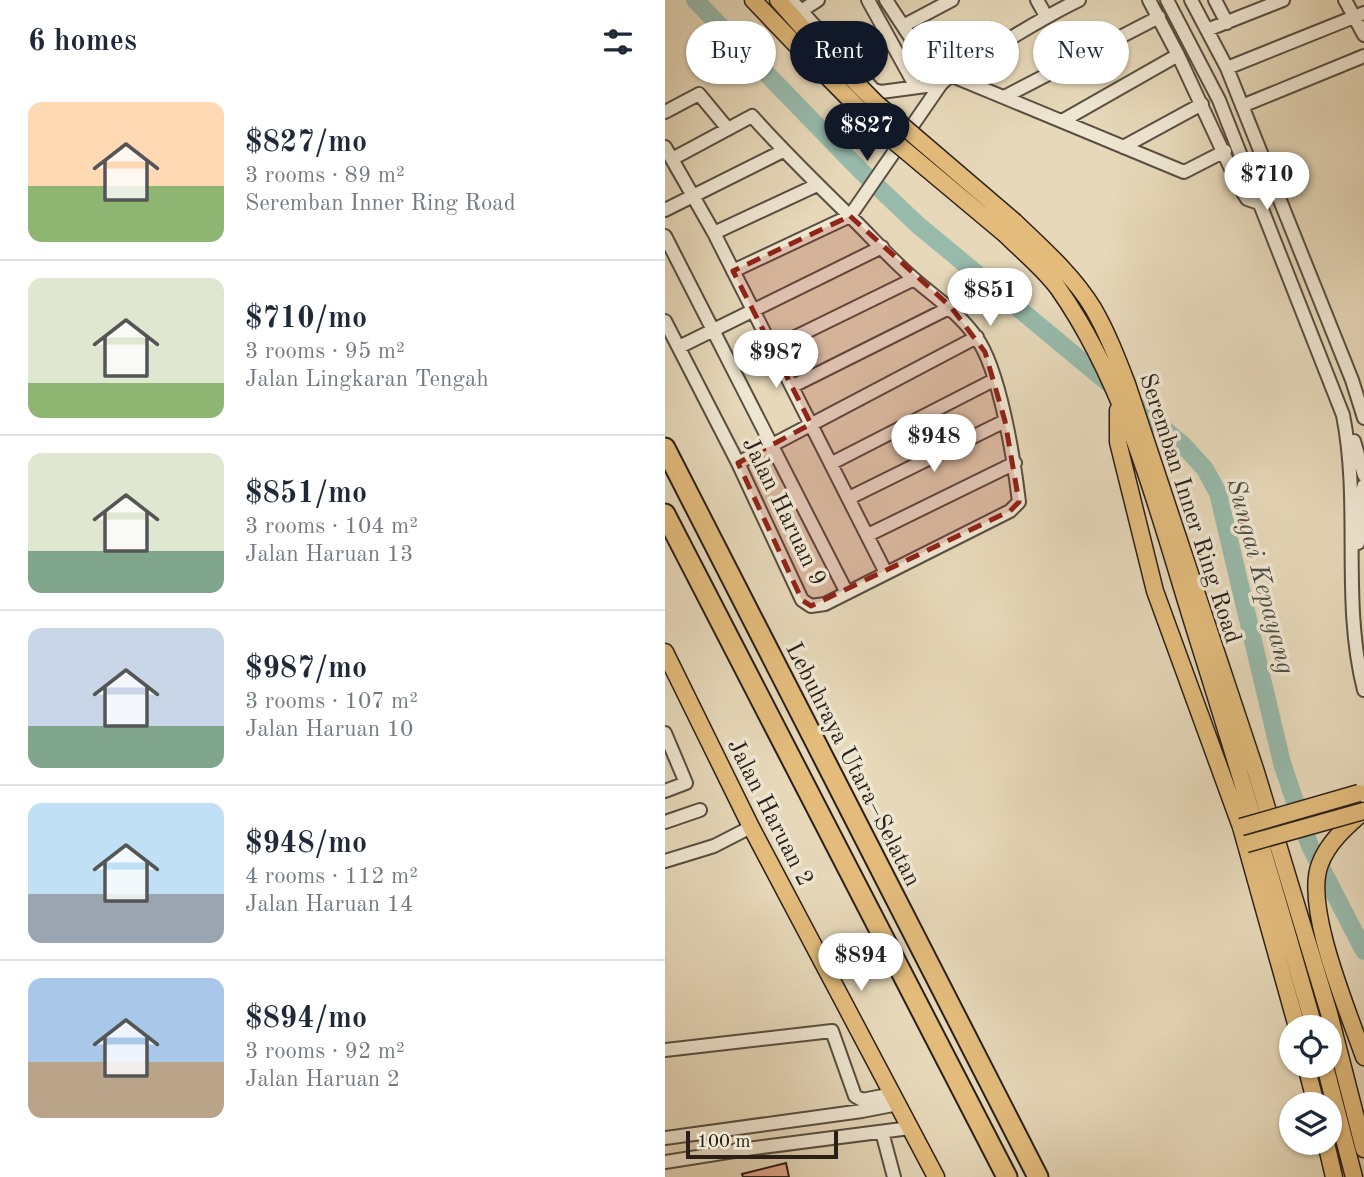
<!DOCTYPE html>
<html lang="en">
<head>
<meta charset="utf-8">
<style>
	:root { --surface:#fff; --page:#f6f6f7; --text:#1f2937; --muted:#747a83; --line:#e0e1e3; --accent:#111827 }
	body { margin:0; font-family:"Old Standard TT",serif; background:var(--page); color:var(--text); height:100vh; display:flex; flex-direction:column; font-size:26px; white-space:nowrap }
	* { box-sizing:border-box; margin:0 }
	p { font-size:23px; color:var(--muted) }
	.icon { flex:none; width:38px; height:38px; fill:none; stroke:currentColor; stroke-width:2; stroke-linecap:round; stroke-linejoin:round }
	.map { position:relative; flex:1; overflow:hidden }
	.side { display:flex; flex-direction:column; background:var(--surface); width:665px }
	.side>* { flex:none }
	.hud { position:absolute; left:21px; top:21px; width:572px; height:63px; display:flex; gap:14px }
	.controls { position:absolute; left:614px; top:1015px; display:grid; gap:14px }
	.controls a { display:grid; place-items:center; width:63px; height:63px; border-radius:50%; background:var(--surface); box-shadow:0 2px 5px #0004; font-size:35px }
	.scale { position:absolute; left:21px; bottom:18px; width:152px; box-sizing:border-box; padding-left:7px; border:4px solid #2a2019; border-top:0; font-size:19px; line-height:24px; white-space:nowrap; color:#2a2019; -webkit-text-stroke:5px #efe6d2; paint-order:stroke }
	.price { position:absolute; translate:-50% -60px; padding:0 16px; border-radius:24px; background:#fff; color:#222; font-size:23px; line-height:46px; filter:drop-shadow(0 2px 4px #0008) }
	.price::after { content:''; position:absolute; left:50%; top:42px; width:21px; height:16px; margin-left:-10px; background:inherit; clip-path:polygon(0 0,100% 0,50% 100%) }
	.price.selected { background:var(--accent); color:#fff }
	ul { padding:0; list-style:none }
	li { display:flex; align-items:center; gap:21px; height:175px; padding:0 28px }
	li+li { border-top:2px solid var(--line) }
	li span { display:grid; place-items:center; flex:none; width:196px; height:140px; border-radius:14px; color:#555 }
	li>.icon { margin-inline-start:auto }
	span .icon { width:84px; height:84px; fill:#fffc; stroke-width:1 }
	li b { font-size:30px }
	h2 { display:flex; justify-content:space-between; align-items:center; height:84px; padding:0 28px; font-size:30px }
	.tag { padding:0 24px; border-radius:32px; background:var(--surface); box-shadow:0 2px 5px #0004; font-size:24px; line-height:63px }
	.tag.selected { background:var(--accent); color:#fff }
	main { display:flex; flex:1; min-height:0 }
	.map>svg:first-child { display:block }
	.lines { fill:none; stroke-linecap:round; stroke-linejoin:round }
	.river { stroke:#97baab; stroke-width:18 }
	.building { fill:#e3a58b; stroke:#2a2019; stroke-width:2 }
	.minor-casing { stroke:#594e41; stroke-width:16 }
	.major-casing { stroke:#2a2019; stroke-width:19 }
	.highway-casing { stroke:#2a2019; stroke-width:23 }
	.minor { stroke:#efe6d2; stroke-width:12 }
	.major { stroke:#e3bc7c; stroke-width:16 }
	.highway { stroke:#e3bc7c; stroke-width:19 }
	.major-bridge-casing { stroke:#2a2019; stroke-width:19; stroke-linecap:butt }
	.major-bridge { stroke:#e3bc7c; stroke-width:16 }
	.marked { fill:#8f2418; fill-opacity:0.2; stroke:#8f2418; stroke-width:5; stroke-dasharray:14 9; stroke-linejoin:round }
	.labels { text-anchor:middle; stroke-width:7; stroke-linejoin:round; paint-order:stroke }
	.street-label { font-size:24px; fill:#2a2019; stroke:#efe6d2 }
	.water-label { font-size:26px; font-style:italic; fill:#4b4e45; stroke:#efe6d2 }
</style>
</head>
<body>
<main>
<section class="side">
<h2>6 homes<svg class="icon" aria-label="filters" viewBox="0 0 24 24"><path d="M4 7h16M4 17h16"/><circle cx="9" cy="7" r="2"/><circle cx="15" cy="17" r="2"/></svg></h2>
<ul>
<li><span style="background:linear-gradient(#ffd9b3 60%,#8fb573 0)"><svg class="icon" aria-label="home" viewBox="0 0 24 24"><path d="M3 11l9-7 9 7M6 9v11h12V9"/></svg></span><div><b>$827/mo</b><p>3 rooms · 89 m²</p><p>Seremban Inner Ring Road</p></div></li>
<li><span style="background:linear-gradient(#dfe7d0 75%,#8fb573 0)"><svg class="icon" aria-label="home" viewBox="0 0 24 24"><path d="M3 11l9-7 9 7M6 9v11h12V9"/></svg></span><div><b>$710/mo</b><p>3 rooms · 95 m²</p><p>Jalan Lingkaran Tengah</p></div></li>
<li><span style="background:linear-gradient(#dfe7d0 70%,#7fa58c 0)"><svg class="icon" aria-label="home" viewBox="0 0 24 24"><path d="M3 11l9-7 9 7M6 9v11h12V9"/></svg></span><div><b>$851/mo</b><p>3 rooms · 104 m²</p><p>Jalan Haruan 13</p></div></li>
<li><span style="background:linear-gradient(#c9d6e8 70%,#7fa58c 0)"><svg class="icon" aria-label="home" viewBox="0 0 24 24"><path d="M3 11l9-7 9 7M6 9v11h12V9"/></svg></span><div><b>$987/mo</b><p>3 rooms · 107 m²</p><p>Jalan Haruan 10</p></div></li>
<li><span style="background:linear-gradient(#bfe0f5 65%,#9aa5b1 0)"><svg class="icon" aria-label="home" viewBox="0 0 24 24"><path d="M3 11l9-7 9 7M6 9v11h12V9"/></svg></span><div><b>$948/mo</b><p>4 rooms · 112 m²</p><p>Jalan Haruan 14</p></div></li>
<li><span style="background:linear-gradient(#a9c7e8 60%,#b9a48a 0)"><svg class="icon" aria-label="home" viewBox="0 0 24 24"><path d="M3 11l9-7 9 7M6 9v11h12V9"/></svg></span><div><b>$894/mo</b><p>3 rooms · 92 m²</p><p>Jalan Haruan 2</p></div></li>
</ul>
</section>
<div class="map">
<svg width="699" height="1177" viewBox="0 0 699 1177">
	<rect width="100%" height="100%" fill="#e6d8b9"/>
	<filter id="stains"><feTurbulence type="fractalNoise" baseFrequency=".00286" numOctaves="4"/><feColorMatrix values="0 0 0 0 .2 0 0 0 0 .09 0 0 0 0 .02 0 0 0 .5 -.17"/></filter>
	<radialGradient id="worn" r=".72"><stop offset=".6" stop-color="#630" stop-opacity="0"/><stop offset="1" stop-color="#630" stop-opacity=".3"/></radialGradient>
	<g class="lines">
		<!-- river -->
		<path class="river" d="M30,0L196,171L253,225L518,445L540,469L553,493L617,763L645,846L699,951"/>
	</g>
	<!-- building -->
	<path class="building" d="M121,1163L124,1177H78L77,1174Z"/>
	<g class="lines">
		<defs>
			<path id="minor" d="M126,0L209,90L216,92L276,84L221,0
				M203,0L251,87
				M372,0L381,16
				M484,0L513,55L573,184L582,199L594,203
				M502,0L554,100L678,415C696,506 676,600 699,690
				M526,0L562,68L687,380L699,418
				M550,0L562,23
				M680,0L699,35
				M136,11L153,0
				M238,26L287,0
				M542,30L618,0
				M562,68L699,13
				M285,75L519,172L560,151
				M339,97L494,17
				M577,106L699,56
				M0,112L34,94L63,129
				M397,121L513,55
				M0,147L49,233L221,573
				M458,147L537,104
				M0,210L118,151
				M49,233L152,185
				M0,236L182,593
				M68,271L185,216L276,84C294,66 315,57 336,44C362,28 387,13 414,0
				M0,321L73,463L137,600L146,606L160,604L345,511L354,502C349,460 335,370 311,337C294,313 271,298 249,279C229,262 211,242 192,223C156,188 120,153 87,116L7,159
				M14,347L217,247
				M108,348L249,279
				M128,386L286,307
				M689,441L699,475
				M73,463L312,337
				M167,463L329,380
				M184,498L340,421
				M203,535L350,463
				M693,543L695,497L699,485
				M0,733L21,783L0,791
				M0,822L35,810
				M0,861L49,846L86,827
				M0,1050L167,1031L190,1096L197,1100L228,1094
				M217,1132L229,1177
				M0,1138L197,1111L233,1104
				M0,1162L82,1149L245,1128"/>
			<path id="major" d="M88,0L133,47
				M113,0L144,35
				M350,222C378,249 408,275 428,308C442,332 452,358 462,384L591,772L664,1013L699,1149
				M341,235C358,252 379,269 393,288C467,394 496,525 535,646C575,773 613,899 649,1027
				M453,410V442L490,591L576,827L632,1027
				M0,652L86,827L271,1177
				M699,811C682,826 663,842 655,864C638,907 684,1013 699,1057
				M641,1066L651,1104
				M660,1066L689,1177
				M661,1143L669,1177"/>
			<path id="highway" d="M0,448L373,1177
				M0,514L342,1177"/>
		</defs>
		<!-- minor casing -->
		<use href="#minor" class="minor-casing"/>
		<!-- major casing -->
		<use href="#major" class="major-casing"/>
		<!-- highway casing -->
		<use href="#highway" class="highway-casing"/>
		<!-- minor -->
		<use href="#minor" class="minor"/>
		<!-- major -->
		<use href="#major" class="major"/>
		<!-- highway -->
		<use href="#highway" class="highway"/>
		<defs>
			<path id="major-bridge" d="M144,35L211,103L350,222
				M133,47L212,127L341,235
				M576,827L694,793
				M581,844L699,811"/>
		</defs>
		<!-- major-bridge casing -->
		<use href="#major-bridge" class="major-bridge-casing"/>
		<!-- major-bridge -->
		<use href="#major-bridge" class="major-bridge"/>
	</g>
	<!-- marked area -->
	<path class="marked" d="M185,216L286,307L320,352L340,421L354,502L345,511L146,606L137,600L73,463L146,424L68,271Z"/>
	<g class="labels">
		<!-- street labels -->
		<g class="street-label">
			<text transform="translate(526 508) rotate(72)" y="8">Seremban Inner Ring Road</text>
			<text transform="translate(120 511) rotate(64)" y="8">Jalan Haruan 9</text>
			<text transform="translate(189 764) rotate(63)" y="8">Lebuhraya Utara–Selatan</text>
			<text transform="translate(106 812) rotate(63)" y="8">Jalan Haruan 2</text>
		</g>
		<!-- water labels -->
		<g class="water-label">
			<text transform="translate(597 576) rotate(75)" y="9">Sungai Kepayang</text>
		</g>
	</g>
	<rect width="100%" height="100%" filter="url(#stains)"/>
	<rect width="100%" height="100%" fill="url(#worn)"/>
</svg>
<div class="controls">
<a><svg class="icon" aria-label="locate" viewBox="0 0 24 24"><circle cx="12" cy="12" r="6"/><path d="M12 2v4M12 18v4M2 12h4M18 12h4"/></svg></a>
<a><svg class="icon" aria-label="layers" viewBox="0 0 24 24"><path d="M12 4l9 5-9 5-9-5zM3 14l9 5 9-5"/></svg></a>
</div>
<div class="scale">100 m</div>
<b class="price selected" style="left:202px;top:163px">$827</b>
<b class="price" style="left:602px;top:212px">$710</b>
<b class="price" style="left:325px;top:328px">$851</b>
<b class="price" style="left:111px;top:390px">$987</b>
<b class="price" style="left:269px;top:474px">$948</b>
<b class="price" style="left:196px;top:993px">$894</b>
<div class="hud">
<a class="tag">Buy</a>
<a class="tag selected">Rent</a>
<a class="tag">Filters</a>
<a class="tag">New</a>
</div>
</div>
</main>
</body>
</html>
